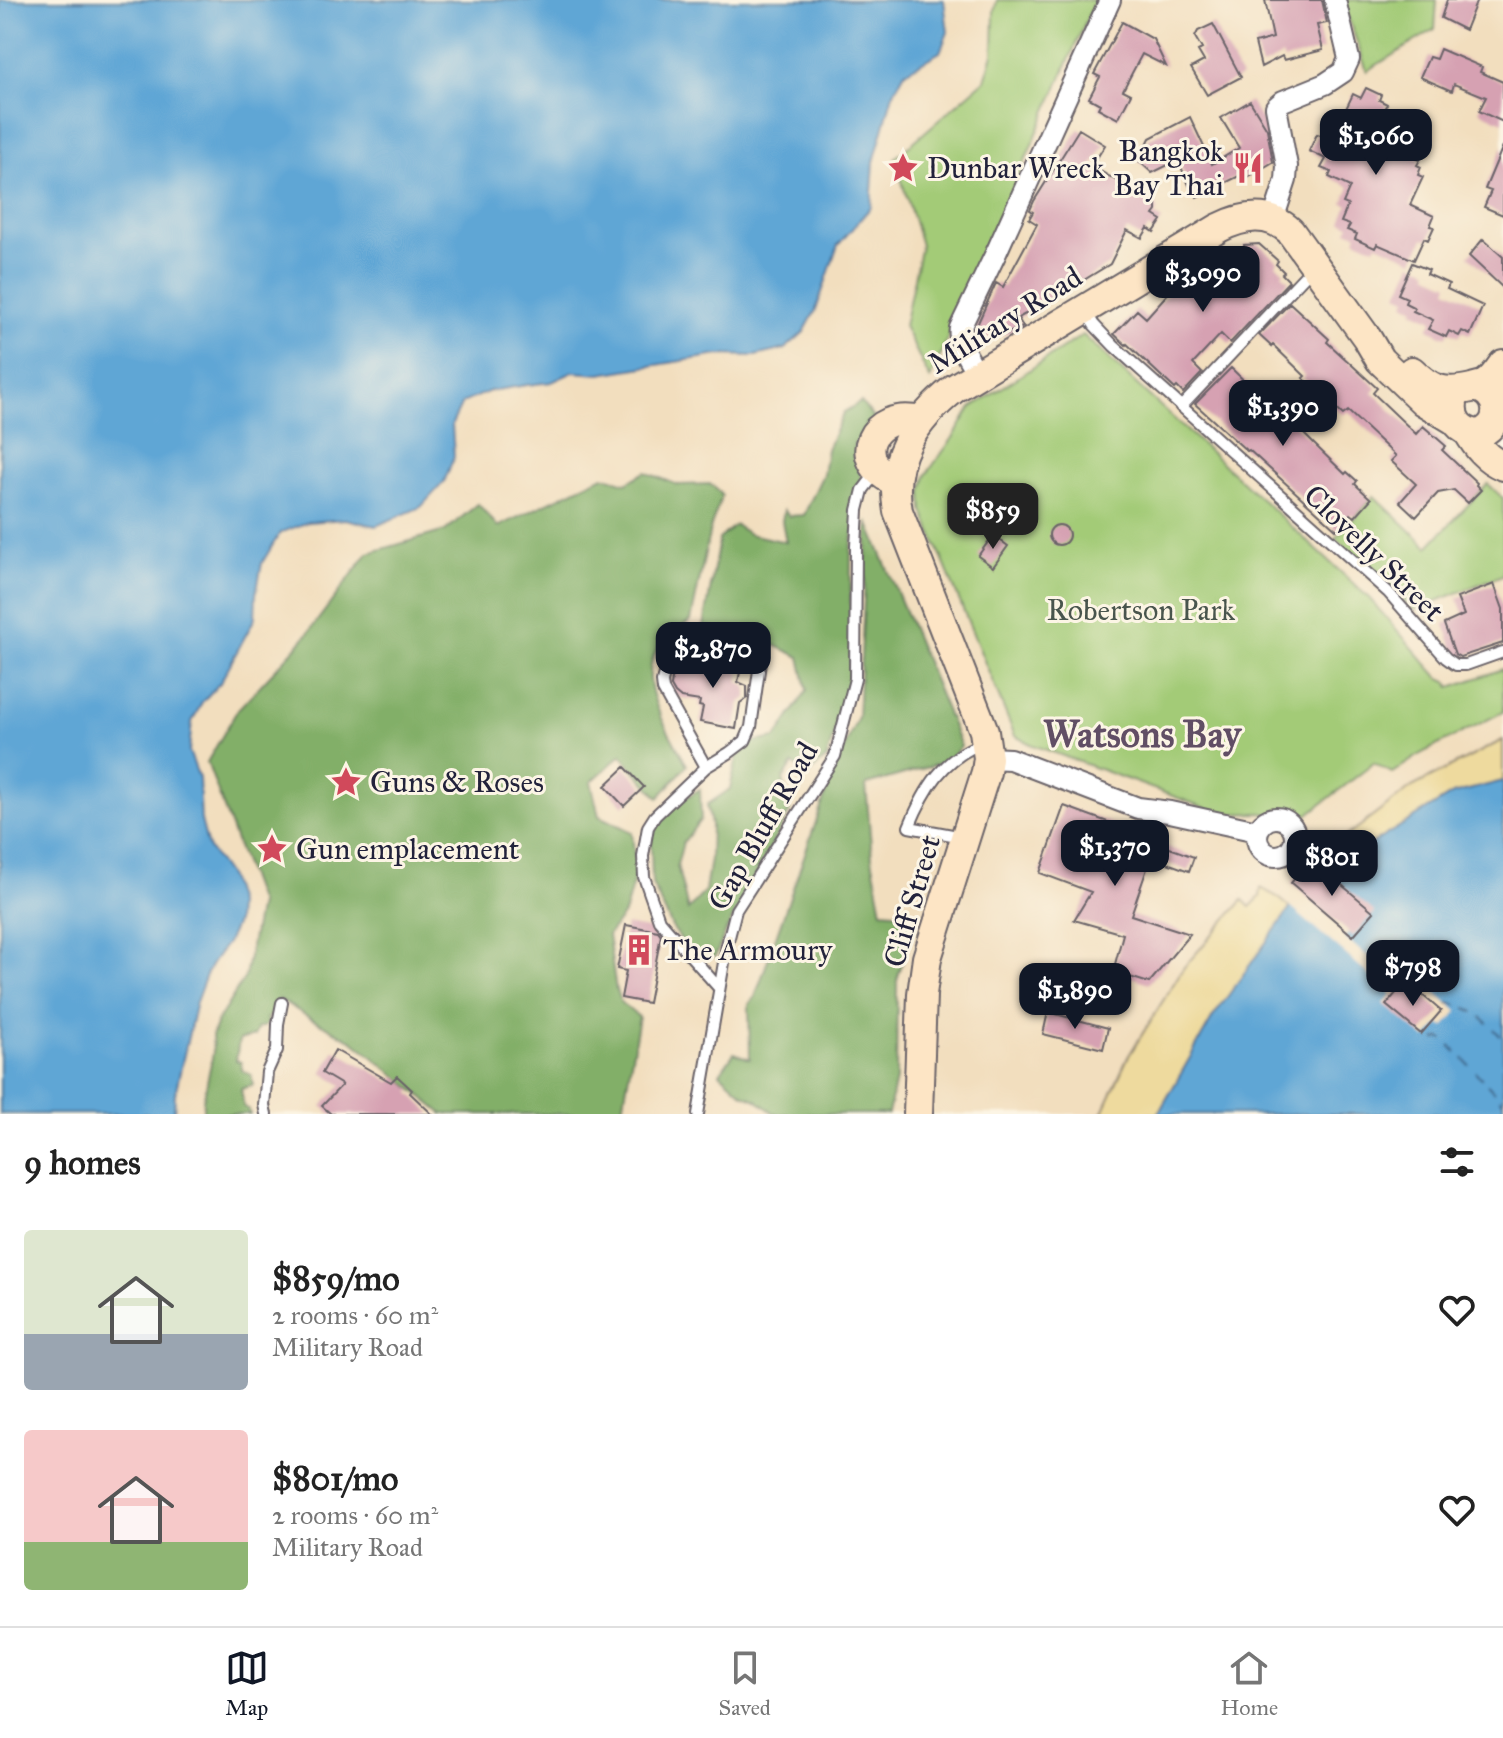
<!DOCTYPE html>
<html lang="en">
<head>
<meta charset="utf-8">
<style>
	:root { --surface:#fff; --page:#f6f6f6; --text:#222; --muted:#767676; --line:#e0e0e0; --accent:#111827 }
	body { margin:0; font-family:"IM FELL Great Primer",serif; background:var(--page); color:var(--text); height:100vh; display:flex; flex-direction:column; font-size:30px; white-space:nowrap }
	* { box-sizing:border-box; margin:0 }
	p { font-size:26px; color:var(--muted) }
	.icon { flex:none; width:44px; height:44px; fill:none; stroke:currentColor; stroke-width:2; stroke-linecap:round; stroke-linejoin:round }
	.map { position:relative; height:1114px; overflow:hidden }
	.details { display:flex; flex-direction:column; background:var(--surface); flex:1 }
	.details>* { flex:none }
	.price { position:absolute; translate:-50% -68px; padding:0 18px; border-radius:16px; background:var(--accent); color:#fff; font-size:26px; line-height:52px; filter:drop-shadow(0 2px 4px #0008) }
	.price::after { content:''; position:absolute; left:50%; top:48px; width:24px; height:18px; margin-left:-12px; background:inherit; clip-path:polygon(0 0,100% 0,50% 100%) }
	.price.current { background:#222; color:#fff }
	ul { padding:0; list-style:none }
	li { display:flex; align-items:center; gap:24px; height:200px; padding:0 24px }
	li span { display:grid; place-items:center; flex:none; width:224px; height:160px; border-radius:8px; color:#555 }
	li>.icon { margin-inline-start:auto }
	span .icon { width:96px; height:96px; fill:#fffc; stroke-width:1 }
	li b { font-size:34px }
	h2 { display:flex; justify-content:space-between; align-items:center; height:96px; padding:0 24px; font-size:34px }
	.tabs { display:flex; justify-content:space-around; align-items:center; height:112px; border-top:2px solid var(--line); background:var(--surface); font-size:22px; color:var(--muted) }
	.tabs a { display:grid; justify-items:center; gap:4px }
	.tabs .current { color:var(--accent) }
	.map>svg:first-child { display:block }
	.green { fill:#a3cb77; stroke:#627659; stroke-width:2 }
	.forest { fill:#82af68; stroke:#526852; stroke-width:2 }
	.sand { fill:#eeda9e; stroke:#887e6c; stroke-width:2 }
	.water { fill:#5ea6d5; stroke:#406488; stroke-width:2 }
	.pier { fill:#f2debe }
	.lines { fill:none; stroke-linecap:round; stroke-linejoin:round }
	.ferry { stroke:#3a5779; stroke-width:2; stroke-dasharray:10 8; stroke-linecap:butt }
	.building { fill:#d6a1b2 }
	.lane-casing { stroke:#6b6469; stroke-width:14 }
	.street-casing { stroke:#6b6469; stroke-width:24 }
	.secondary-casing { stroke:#6b6469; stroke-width:32 }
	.lane { stroke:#fff; stroke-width:10 }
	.street { stroke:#fff; stroke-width:20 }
	.secondary { stroke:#fde5c5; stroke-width:28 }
	.labels { text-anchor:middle; stroke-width:6; stroke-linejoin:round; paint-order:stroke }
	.poi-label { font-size:30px; fill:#22223b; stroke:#fcf5e5; text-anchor:start }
	.street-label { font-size:30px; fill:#22223b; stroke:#fcf5e5 }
	.park-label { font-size:30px; fill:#49554d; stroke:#fcf5e5 }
	.district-label { font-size:38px; font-weight:bold; fill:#614e65; stroke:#fcf5e5 }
</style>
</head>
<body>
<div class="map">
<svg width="1503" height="1114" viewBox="0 0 1503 1114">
	<rect width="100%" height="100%" fill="#fcf5e5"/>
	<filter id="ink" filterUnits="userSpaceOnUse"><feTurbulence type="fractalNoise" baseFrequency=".0125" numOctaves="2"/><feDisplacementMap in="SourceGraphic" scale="16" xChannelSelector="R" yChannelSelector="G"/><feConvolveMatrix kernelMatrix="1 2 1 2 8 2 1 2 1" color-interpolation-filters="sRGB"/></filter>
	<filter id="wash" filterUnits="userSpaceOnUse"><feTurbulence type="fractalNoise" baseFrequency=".006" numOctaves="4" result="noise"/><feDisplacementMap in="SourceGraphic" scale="32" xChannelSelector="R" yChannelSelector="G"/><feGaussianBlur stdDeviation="1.8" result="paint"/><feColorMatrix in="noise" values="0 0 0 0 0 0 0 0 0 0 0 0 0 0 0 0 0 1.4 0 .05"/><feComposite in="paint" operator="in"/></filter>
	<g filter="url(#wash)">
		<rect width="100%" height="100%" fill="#f2debe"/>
		<!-- green -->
		<path class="green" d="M997,0H1095L930,379L904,326L921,245L895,158L985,80L993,54L994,12Z
			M1342,0H1437L1435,29L1367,71Z
			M1083,335L1369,598L1438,677L1447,681L1451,687L1503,669V712L1424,752L1392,773L1374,763L1301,820L1262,813L1222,814L1033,745L1015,736L932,534L923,510L922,492L926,475L955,435L971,408Z
			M1488,484L1503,498V577L1502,575L1414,610L1336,538L1374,496L1428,547Z"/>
		<!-- forest -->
		<path class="forest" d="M861,402L878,423L854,444L862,481L851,550L850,676L827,758L808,774L793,764L783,779L790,811L727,929L715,957L693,956L672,927L652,884L651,842L660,814L700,789L701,819L683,843L677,865L688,910L705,891L710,859L711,825L707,805L730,789L738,753L748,743L776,738L807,690L800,657L770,643L704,626L719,539L735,525L749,534L786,542L782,521L784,510L789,516L804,515L823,474L827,449L844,412Z
			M645,472L678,485L711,484L722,495L710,529L691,621C618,657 659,714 687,765L659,798L621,755L591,782L599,816L632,832L636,873L624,914L608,935L616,990L621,1003L639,1017L622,1114H443L353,1041L308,1017L279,999L280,1007L266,1019L268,1022L265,1026L258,1028L254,1036L239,1040L236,1060L241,1062L242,1070L251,1075L253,1085L241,1089L244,1107L249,1110L250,1114H203V1101L213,1053L212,1036L217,1022L245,977L259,904L207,762L238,709L302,641L368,553L445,531L478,504L498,527L603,476L626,483Z
			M868,522L961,746L946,762L866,785L872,858L882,911L917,914L897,980L896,1080L888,1114H775L757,1100L743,1094L720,1073L734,1053L750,1059L749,1004L755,997L833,773L858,717Z"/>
		<!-- sand -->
		<path class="sand" d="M1503,740V781L1453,794L1343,861L1327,851L1412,787Z
			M1261,888L1279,898L1294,911L1213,1017L1158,1114H1102L1128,1057L1184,967L1243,900L1250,907L1260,897Z"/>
		<!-- water -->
		<path class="water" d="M0,0H944L948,32L940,52L905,72L893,94L874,162L871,207L838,245L816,310L804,332L785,349L755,356L719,355L600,374L573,372L552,382L527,385L490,391L462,403L452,424L454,457L444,482L421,507L376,526L345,519L308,522L280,533L262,563L256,594L255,618L220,683L202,702L192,722L189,751L199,778L201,820L208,847L229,877L237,903L236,923L227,943L214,960L206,975L196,1002L175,1094L174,1114H0Z
			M1503,781V1114H1158L1213,1017L1309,882L1453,794Z"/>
		<!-- pier -->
		<path class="pier" d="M1323,869L1374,912L1354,936L1349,933L1345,938L1392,976L1412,973L1458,1011L1444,1027L1439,1024L1426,1039L1384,1004L1392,994L1288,905L1306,879Z"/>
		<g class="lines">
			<!-- ferry -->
			<path class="ferry" d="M1448,1003C1474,1007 1486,1020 1503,1039
				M1435,1040L1441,1038L1460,1055L1503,1102"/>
		</g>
		<g id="blocks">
			<!-- building -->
			<path class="building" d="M1265,0H1322L1327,23L1317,25L1323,50L1284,60L1282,56L1261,67L1255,43L1273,38Z
				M1447,0H1477L1465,30L1441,18Z
				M1122,22L1153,39L1166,66L1142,54L1123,90L1131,94L1118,119L1098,108L1100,104L1089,98L1100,77L1094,74Z
				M1213,24L1241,77L1207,95L1191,68L1204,61L1198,51L1202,49L1195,37L1198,31Z
				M1440,49L1482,67L1480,72L1503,82V122L1479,111L1486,97L1454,84L1452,91L1420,77L1429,57L1436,59Z
				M1366,88L1381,95L1379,100L1387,104L1385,107L1391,110L1389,113L1394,115L1392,121L1395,123L1391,131L1400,136L1399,139L1405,142L1403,147L1417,153L1415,158L1420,160L1417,165L1421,167L1418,175L1423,177L1410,205L1434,216L1430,226L1434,227L1428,240L1424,238L1414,260L1377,244L1375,248L1355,239L1357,234L1347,230L1350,225L1341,222L1348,205L1343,203L1350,187L1329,177L1331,172L1321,168L1326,159L1309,151L1317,134L1324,136L1326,131L1331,133L1332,131L1335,132L1353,94L1361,98Z
				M1250,101L1267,129L1273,162L1246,178L1243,174L1197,197L1194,191L1192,192L1178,160L1152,173L1139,161L1150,138L1190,117L1212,164L1239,148L1221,118Z
				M1079,129L1105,145L1092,166L1157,205V211L1154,215L1162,220L1154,232L1148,228L1142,238L1127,230L1110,264L1048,302L1018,318L1023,327L1006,334L976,340L978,332L973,334L996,283L1003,287L1037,224L1029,219L1033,212L1030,210L1034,201Z
				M1503,146V215L1484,207L1491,191L1485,189Z
				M1483,239L1503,257V288L1469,256Z
				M1259,244L1278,261L1276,264L1284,272L1282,274L1289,281L1230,343L1221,334L1193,364L1202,373L1183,393L1177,387L1175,389L1127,344L1126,345L1114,334L1137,310L1146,318L1171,290L1216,264L1221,258L1224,260L1229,254L1246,270L1244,245Z
				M1412,263L1429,270L1427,274L1449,284L1447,289L1483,306L1470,335L1462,331L1459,336L1449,331L1446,337L1428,329L1433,320L1413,311L1415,308L1405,303L1407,298L1398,294Z
				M1290,303L1329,339L1327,342L1377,388L1373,393L1416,434L1423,426L1446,446L1442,450L1477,483L1476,485L1481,490L1468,503L1454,490L1438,493L1416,517L1400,502L1416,484L1391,461L1396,456L1348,411L1343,415L1303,378L1305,376L1273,345L1272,347L1259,335Z
				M1231,368L1258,394L1261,391L1314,444L1345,474L1347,472L1357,481L1355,484L1371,499L1355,517L1351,514L1337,530L1249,450L1247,451L1195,404Z
				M1049 535a10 10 0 1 1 20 0a10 10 0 1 1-20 0Z
				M993,535L1008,546L993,567L978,556Z
				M1494,584L1503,609V643L1460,657L1455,654L1444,624L1464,615L1457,598Z
				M708,657L737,662L736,671L740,672L738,682L747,686V698L740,703L736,729L700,722L703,707L699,706L700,701L681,698L675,693L671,686L673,672L683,674L685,663L706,666Z
				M625,767L644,787L624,806L605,786Z
				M1064,806L1157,840L1156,843L1194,857L1189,871L1151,857L1131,915L1190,934L1149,983L1130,977L1127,988L1110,983L1123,934L1074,920L1091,892L1040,873Z
				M1311,859L1374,912L1353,936L1291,883Z
				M626,925L658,931L661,935L648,1003L621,998L626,971L617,969Z
				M1406,981L1441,1011L1421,1034L1386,1005Z
				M1048,1012L1108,1028L1103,1049L1043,1034Z
				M335,1050L391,1082L397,1076L412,1090L410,1093L432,1114H331L322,1106L342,1085L322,1073Z"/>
		</g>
	</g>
	<g filter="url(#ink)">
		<use href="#blocks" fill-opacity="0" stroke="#6b6469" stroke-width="2"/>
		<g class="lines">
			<defs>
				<path id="lane" d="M1086,312L1094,325L1114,346L1388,592L1446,658L1456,665H1466L1503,652
					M1181,407L1313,267
					M706,767L663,690L662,682L667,661L673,655L689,646L761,656L751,727L745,741L729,753L706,767L655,816L648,827L643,856L644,877L659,920L719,988
					M963,837L909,827C925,788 943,758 983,743
					M266,1114L264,1105L267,1072L277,1050L278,1024L282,1003
					M698,1114L727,945L736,910L835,756L855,679L856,546L858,510L863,490L876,473"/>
				<path id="street" d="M1273,220L1286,180L1287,166L1276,107L1283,101L1325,84L1343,72L1349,59L1335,0
					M978,375C970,360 957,345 960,328L996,253L1110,0
					M988,758L1010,759L1138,808L1170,812L1257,831
					M1257 837a19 19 0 1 1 38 0a19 19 0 1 1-38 0Z"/>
				<path id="secondary" d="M1412,371C1432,391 1445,394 1472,388C1477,386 1481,386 1485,384C1492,380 1498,371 1503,364
					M1453,403C1451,420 1460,431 1477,434C1503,428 1503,393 1475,387
					M1468,432C1477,447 1486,459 1503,466
					M896,482C847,461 872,409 920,421
					M918,1114L922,994L927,958L986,772L988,758L984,731L898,511C888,458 915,420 955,388L1219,228C1243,216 1268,211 1290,231L1367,338L1380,360L1423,401L1456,421"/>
			</defs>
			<!-- lane casing -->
			<use href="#lane" class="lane-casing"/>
			<!-- street casing -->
			<use href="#street" class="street-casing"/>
			<!-- secondary casing -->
			<use href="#secondary" class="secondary-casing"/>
			<!-- lane -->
			<use href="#lane" class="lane"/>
			<!-- street -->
			<use href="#street" class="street"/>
			<!-- secondary -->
			<use href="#secondary" class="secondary"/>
		</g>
	</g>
	<!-- icons -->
	<defs>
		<symbol id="sight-bare" viewBox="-9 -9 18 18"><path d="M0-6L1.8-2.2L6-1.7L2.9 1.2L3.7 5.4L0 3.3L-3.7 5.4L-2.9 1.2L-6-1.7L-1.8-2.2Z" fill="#d1495b" stroke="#fcf5e5" stroke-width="2.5" paint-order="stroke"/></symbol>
		<symbol id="restaurant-bare" viewBox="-9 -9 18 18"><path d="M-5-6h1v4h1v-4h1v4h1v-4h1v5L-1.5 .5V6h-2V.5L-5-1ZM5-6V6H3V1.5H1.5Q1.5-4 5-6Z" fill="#d1495b" stroke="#fcf5e5" stroke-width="2.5" paint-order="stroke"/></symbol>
		<symbol id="building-bare" viewBox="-9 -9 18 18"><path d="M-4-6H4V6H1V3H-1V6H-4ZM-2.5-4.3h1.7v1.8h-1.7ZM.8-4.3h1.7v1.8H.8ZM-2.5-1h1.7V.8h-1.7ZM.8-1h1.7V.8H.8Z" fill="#d1495b" stroke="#fcf5e5" stroke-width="2.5" paint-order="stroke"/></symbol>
	</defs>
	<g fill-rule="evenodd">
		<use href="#sight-bare" x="881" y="146" width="44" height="44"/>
		<use href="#restaurant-bare" x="1226" y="146" width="44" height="44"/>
		<use href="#sight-bare" x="324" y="760" width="44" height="44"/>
		<use href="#sight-bare" x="250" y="827" width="44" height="44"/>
		<use href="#building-bare" x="617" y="928" width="44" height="44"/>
	</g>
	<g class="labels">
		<!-- poi labels -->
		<g class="poi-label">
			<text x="1224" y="161" text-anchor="end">Bangkok<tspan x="1224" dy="34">Bay Thai</tspan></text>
			<text x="927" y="178">Dunbar Wreck</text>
			<text x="370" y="792">Guns &amp; Roses</text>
			<text x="296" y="859">Gun emplacement</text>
			<text x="663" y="960">The Armoury</text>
		</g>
		<!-- street labels -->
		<g class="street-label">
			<text transform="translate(1005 320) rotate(-32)" y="10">Military Road</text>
			<text transform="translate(1374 553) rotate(44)" y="10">Clovelly Street</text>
			<text transform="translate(763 826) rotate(-60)" y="10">Gap Bluff Road</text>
			<text transform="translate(912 901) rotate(-74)" y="10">Cliff Street</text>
		</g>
		<!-- park labels -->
		<g class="park-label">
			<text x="1141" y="620">Robertson Park</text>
		</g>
		<!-- district labels -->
		<g class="district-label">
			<text x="1142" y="747">Watsons Bay</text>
		</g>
	</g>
</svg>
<b class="price" style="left:1376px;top:177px">$1,060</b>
<b class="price" style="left:1203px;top:314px">$3,090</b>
<b class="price" style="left:1283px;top:448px">$1,390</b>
<b class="price current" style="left:993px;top:551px">$859</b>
<b class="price" style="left:713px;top:690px">$2,870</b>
<b class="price" style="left:1115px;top:888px">$1,370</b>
<b class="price" style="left:1332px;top:898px">$801</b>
<b class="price" style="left:1413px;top:1008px">$798</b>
<b class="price" style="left:1075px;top:1031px">$1,890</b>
</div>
<section class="details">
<h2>9 homes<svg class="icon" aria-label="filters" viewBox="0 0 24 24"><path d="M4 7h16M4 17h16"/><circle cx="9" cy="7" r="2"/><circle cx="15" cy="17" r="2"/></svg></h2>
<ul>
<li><span style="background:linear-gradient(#dfe7d0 65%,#9aa5b1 0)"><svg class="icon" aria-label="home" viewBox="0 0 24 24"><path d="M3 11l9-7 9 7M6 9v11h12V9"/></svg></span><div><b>$859/mo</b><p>2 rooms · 60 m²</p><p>Military Road</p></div><svg class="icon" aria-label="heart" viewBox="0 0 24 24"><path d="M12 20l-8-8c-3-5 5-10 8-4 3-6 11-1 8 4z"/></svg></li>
<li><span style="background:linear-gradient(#f6c9c9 70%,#8fb573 0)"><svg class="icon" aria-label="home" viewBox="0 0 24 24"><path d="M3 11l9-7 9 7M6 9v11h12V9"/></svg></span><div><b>$801/mo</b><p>2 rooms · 60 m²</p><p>Military Road</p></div><svg class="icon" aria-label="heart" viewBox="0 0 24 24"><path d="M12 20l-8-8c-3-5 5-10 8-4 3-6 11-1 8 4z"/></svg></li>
</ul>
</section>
<nav class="tabs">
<a class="current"><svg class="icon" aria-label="map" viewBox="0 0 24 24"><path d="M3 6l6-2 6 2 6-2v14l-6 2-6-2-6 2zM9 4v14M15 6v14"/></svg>Map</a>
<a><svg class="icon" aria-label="saved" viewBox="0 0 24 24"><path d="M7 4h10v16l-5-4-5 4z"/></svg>Saved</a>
<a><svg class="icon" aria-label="home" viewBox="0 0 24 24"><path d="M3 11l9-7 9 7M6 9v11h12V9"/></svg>Home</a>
</nav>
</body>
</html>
